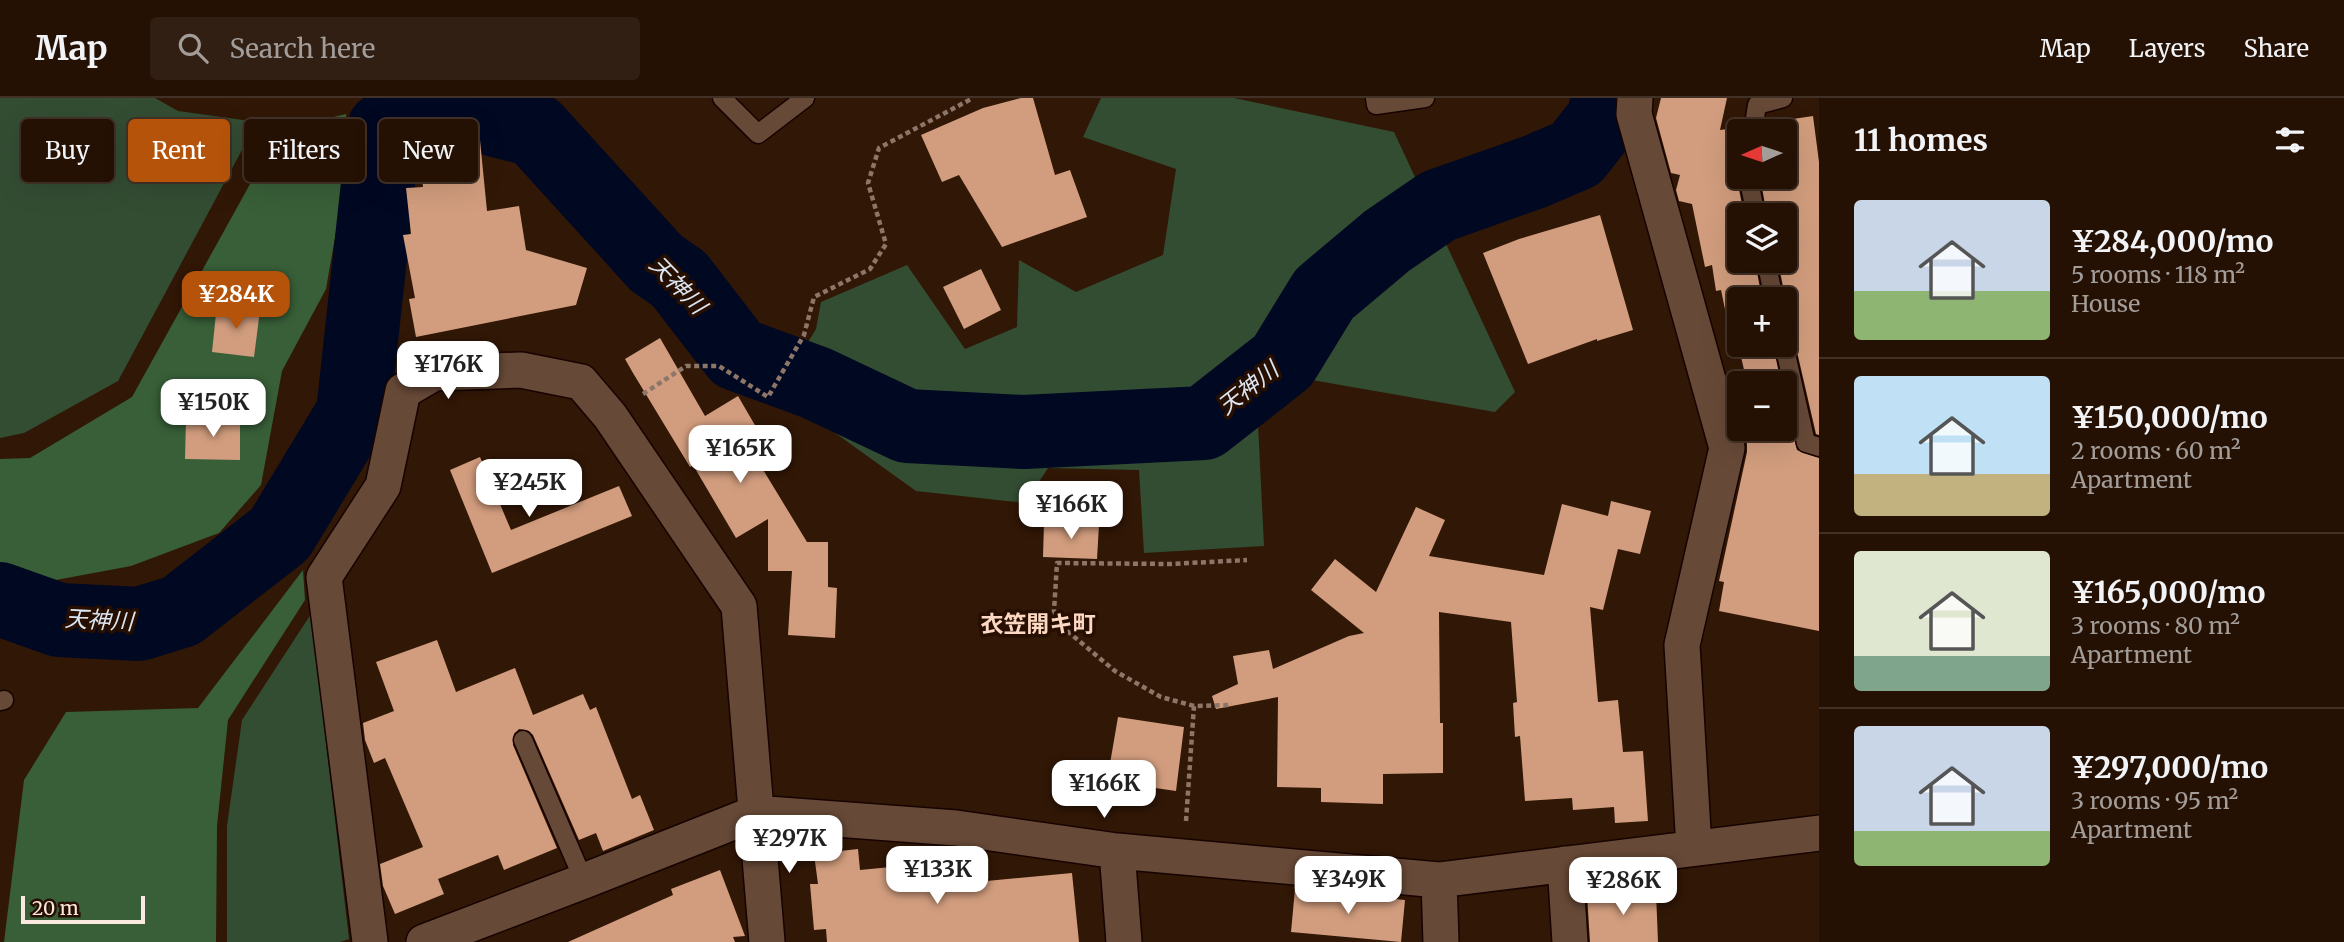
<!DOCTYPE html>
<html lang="en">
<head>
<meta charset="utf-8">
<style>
	:root { --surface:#251104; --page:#311f13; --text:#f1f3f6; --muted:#a39d9a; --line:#423126; --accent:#b45309 }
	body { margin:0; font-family:Merriweather,"Noto Sans JP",serif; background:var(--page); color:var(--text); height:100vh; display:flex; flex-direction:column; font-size:26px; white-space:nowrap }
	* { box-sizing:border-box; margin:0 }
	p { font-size:23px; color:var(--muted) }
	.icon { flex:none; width:38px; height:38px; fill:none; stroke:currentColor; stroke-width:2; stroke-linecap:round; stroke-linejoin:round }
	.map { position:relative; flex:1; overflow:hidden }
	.side { display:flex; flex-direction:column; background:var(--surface); width:525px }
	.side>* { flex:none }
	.hud { position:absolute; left:21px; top:21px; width:665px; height:63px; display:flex; gap:14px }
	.needle { width:46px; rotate:267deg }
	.fabs { position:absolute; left:1727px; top:21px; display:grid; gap:14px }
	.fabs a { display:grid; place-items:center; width:70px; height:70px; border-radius:7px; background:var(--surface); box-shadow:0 7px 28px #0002,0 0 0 2px var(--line); font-size:35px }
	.scale { position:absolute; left:21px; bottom:18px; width:124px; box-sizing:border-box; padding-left:7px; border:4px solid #fbe8de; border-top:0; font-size:19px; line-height:24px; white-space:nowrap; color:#fbe8de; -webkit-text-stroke:5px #260e01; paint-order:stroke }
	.price { position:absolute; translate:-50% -60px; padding:0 16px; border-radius:14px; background:#fff; color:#222; font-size:23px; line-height:46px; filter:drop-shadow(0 2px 4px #0008) }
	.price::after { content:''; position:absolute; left:50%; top:42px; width:21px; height:16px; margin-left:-10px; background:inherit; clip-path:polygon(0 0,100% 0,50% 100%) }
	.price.on { background:var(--accent); color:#fff }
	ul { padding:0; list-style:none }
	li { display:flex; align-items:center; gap:21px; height:175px; padding:0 35px }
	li+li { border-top:2px solid var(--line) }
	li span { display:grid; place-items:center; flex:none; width:196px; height:140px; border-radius:7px; color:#555 }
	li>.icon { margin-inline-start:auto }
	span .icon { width:84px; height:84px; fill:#fffc; stroke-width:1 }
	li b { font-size:30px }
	h2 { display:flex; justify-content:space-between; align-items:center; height:84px; padding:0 35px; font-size:30px }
	.chip { padding:0 24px; border-radius:7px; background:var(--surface); box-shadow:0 7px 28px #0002,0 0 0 2px var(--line); font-size:24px; line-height:63px }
	.chip.on { background:var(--accent); color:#fff }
	header { display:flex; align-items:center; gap:42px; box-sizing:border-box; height:98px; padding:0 35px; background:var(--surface); border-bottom:2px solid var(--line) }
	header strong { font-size:33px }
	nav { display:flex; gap:38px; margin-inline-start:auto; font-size:24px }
	.search { width:490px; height:63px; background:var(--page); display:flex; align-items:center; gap:18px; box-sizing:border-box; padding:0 24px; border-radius:7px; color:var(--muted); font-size:26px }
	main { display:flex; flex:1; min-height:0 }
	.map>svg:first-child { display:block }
	.green { fill:#334d33 }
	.forest { fill:#385f38 }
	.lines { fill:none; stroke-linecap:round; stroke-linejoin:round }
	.river { stroke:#000822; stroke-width:74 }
	.building { fill:#d29d7e }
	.service-casing { stroke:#170300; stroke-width:21 }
	.minor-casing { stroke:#170300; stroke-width:38 }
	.path { stroke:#8d7668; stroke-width:4.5; stroke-dasharray:5 3.5; stroke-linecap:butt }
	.service { stroke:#674937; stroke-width:18 }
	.minor { stroke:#674937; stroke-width:35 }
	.labels { text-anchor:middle; stroke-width:7; stroke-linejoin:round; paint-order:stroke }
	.water-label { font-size:23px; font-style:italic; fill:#dbe5f2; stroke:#260e01 }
	.neighbourhood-label { font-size:23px; font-weight:bold; fill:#fcd8c3; stroke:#260e01 }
</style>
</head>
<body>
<header>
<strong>Map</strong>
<div class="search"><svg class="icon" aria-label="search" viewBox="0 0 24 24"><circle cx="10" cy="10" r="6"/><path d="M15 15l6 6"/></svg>Search here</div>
<nav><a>Map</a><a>Layers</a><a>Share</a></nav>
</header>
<main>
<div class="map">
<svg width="1819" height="844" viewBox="0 0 1819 844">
	<rect width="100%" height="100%" fill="#311706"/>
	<!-- green -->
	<path class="green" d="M0,0H155L178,13L257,24L118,283L24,335L0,340Z
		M1101,0H1234L1394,34L1515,294L1495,314L1312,282L1258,326L1264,448L1144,455L1139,372L1048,370L1025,405L916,393L778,294L816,231L821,204L907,167L965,251L1017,229L1019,162L1076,194L1163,157L1176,71L1083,39Z
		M311,516L349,841L340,844H227V728L242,622Z"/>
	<!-- forest -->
	<path class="forest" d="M346,16L348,65L326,191L282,273L261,387L219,435L131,468L56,482L0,470V361L30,360L132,299L280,32Z
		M303,472L305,502L228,622L217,728L216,844H4L24,682L66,614L198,610Z"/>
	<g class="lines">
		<!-- river -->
		<path class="river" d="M0,501L59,522L139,526L181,513L280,436L353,315L384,31L415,10L456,12L535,32L656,165L679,181L737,256L816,285L907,328L1024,334L1204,325L1283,263L1324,196L1387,143L1438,108L1534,74L1576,56L1602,23L1609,0"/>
	</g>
	<!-- building -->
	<path class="building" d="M1021,0H1033L1055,77L1070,72L1087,119L1002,149L959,77L942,84L921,37L983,10Z
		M1661,0H1727L1720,32L1742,29V33H1740V72L1737,81L1744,117H1740V163H1755L1762,201H1740V247H1773L1781,285H1747L1740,254L1735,225L1728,226L1721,192L1716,193L1712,167L1705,169L1692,106L1679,103L1676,92L1680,77L1671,75L1656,20Z
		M1813,18L1819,64V337L1816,336L1795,245L1792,239L1785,236V199L1778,163H1785V117H1767L1760,79H1785V33H1764L1766,25Z
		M480,42L487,113L519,108L526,152L587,170L576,207L416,239L409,201L415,200L403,137L411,136L406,90L423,89L419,49Z
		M1600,117L1633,232L1597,243V241L1528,266L1483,155L1519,141Z
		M981,171L1001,212L964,231L943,189Z
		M217,206L260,212L254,259L212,254Z
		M660,240L705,318L738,298L756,329L749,333L769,366L762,370L807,444H828V489L837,490L835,540L788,537L792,473H768V421L736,440L693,367L690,369L633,275L625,261Z
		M1785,303L1797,352L1819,360V533L1719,513L1724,484L1719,483L1747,354V331H1785Z
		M186,320L240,321V362L185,361Z
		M480,359L511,432L619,388L632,418L492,475L450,372Z
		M1611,403L1651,413L1640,456L1618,451L1603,512L1590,509L1598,604L1618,602L1623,654L1643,653L1648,723L1615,725L1614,709L1573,712L1572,700L1525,703L1520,638L1515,639L1513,605L1517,604L1511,524L1439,514L1440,625H1443V675L1383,676V706L1321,704V690L1277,689L1278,599L1216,611L1212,598L1238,586L1233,558L1269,552L1273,571L1349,538L1364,535L1311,492L1335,461L1376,494L1416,409L1445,422L1429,458L1544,477L1562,406L1608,418Z
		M1044,425L1099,427L1097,461L1043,459Z
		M437,542L456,594L515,570L533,617L583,596L590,612L596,609L632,701L640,697L654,732L603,753L596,735L579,742L533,637L529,633L519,631L514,636L513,647L557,750L504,772L498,757L438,781L444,796L395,816L383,788L380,766L423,749L385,660L374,665L365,642L363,625L394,613L376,564Z
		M1118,619L1184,629L1176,693L1107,683Z
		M858,751L860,772L932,765L934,788L1072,775L1079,844H827L826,831L814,832L810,786H818L814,756Z
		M720,772L745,838L733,839L735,844H568L673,797L671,791Z
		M1295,791L1405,802L1401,844L1291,834Z
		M1656,794L1658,844H1590L1587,796Z"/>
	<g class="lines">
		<defs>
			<path id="service" d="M722,0L758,36L805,0
				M1375,0L1376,7L1425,0
				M1753,33L1757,7L1783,0
				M1748,79L1756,117
				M1766,163L1774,201
				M1784,247L1806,345L1819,349
				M0,603L4,602
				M523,642L584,783"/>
			<path id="minor" d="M1635,0L1634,16L1727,350L1682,547L1694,750
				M1117,753L1124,844
				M1565,766L1570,844
				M1439,782L1441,844
				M370,844L324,479L383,388L403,293L434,275L521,272L581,284L610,318L739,508L767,844
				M424,844L584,783L756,715L956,730L1117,753L1439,782L1819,735"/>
		</defs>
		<!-- service casing -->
		<use href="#service" class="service-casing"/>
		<!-- minor casing -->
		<use href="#minor" class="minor-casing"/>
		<!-- path -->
		<path class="path" d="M643,296L686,268H719L768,299L804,237L814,199L870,171L886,146L868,85L879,50L973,0
			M1194,608L1161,599L1115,573L1066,532L1054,513L1057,465L1171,466L1247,462
			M1186,723L1194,608L1232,607"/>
		<!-- service -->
		<use href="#service" class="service"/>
		<!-- minor -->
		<use href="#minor" class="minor"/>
	</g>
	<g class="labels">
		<!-- water labels -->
		<g class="water-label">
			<text transform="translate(678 187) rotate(46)" y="8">天神川</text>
			<text transform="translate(1248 290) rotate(-38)" y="8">天神川</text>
			<text transform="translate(99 522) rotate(3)" y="8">天神川</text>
		</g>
		<!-- neighbourhood labels -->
		<g class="neighbourhood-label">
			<text x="1038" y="534">衣笠開キ町</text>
		</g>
	</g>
</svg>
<div class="fabs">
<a><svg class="needle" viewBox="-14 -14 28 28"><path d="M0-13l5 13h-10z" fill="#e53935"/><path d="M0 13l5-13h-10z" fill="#a39d9a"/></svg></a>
<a><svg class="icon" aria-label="layers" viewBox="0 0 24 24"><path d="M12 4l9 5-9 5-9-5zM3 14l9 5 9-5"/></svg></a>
<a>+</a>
<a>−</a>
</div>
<div class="scale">20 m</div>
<b class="price on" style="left:236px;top:233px">¥284K</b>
<b class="price" style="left:448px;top:303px">¥176K</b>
<b class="price" style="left:213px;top:341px">¥150K</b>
<b class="price" style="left:740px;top:387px">¥165K</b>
<b class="price" style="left:529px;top:421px">¥245K</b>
<b class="price" style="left:1071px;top:443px">¥166K</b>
<b class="price" style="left:1104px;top:722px">¥166K</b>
<b class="price" style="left:789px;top:777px">¥297K</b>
<b class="price" style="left:937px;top:808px">¥133K</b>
<b class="price" style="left:1348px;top:818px">¥349K</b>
<b class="price" style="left:1623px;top:819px">¥286K</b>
<div class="hud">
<a class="chip">Buy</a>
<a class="chip on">Rent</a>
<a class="chip">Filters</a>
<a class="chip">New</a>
</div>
</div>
<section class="side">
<h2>11 homes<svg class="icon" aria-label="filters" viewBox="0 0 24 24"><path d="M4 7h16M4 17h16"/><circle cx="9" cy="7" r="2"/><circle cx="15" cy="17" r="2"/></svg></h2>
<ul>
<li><span style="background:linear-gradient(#c9d6e8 65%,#8fb573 0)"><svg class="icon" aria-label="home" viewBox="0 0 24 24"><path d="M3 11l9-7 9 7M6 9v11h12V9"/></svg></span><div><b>¥284,000/mo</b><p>5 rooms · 118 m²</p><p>House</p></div></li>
<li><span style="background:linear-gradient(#bfe0f5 70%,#c2b280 0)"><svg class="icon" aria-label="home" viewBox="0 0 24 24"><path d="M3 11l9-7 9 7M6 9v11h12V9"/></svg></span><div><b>¥150,000/mo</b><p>2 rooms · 60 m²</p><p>Apartment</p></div></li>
<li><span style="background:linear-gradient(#dfe7d0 75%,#7fa58c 0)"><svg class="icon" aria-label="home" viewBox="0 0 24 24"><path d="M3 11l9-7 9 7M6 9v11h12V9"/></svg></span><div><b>¥165,000/mo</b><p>3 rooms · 80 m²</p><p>Apartment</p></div></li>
<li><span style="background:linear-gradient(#c9d6e8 75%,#8fb573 0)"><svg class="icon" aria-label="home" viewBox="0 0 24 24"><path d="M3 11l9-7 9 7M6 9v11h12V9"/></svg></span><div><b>¥297,000/mo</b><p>3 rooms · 95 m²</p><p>Apartment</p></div></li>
</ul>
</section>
</main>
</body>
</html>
